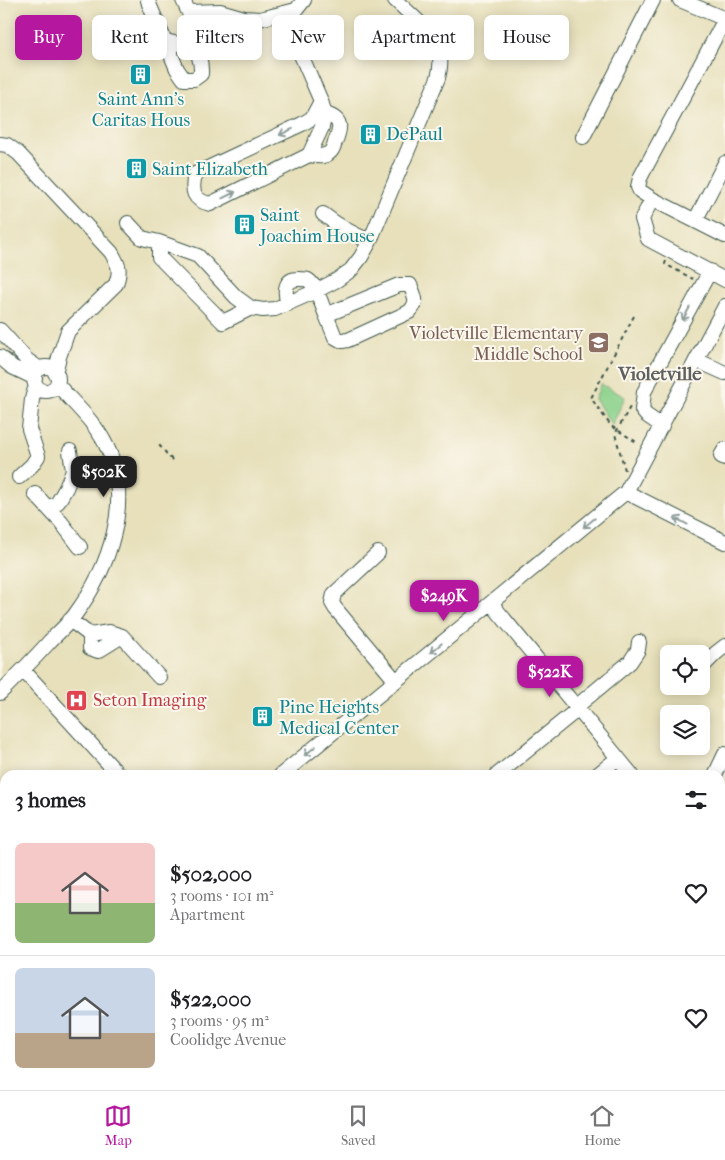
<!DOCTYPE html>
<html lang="en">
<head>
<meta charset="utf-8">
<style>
	:root { --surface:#fff; --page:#f2f2f2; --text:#202124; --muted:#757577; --line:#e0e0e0; --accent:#b5179e }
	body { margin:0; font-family:"IM FELL French Canon",serif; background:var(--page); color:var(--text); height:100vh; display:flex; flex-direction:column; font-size:19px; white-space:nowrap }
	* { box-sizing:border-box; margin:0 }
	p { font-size:16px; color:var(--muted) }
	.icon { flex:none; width:28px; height:28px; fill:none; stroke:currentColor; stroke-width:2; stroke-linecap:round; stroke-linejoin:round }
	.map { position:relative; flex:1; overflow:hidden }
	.panel { position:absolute; left:0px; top:770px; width:725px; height:320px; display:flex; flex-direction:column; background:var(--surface); border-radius:15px 15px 0 0; box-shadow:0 2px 12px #0003 }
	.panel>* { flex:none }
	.banner { position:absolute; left:15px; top:15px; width:695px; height:45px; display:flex; gap:10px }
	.fabs { position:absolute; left:660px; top:645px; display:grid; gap:10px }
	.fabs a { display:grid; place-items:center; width:50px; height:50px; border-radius:8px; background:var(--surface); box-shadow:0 2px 12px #0003; font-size:25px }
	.price { position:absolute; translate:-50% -42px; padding:0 11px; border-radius:10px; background:var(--accent); color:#fff; font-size:16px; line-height:32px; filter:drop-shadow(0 1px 2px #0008) }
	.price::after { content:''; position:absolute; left:50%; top:30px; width:15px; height:11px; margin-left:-8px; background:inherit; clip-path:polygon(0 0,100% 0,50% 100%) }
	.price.current { background:#222; color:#fff }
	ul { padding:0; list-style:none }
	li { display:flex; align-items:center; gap:15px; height:125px; padding:0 15px }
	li+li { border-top:1px solid var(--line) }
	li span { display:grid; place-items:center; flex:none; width:140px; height:100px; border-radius:8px; color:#555 }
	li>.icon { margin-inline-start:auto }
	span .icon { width:60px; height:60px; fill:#fffc; stroke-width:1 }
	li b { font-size:21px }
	h2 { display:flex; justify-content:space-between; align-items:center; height:60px; padding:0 15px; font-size:21px }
	.tag { padding:0 18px; border-radius:8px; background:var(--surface); box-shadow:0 2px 12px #0003; font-size:18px; line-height:45px }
	.tag.current { background:var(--accent); color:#fff }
	.tabs { display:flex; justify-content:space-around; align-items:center; height:70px; border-top:1px solid var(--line); background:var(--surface); font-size:14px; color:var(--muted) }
	.tabs a { display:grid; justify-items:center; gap:2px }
	.tabs .current { color:var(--accent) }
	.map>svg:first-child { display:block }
	.green { fill:#8bd18b; stroke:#558760 }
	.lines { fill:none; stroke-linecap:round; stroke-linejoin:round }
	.minor-casing { stroke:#3d5548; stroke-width:16 }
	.major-casing { stroke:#3d5548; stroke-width:19 }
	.path { stroke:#3d5548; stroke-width:2; stroke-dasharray:4 4; stroke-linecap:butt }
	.minor { stroke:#fff; stroke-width:14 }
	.major { stroke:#fcbd6f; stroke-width:18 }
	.oneway { stroke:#8f9e9a }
	.labels { text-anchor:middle; stroke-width:4; stroke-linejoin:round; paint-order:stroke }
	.culture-label { font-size:18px; fill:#0d838f; stroke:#fbf7ec; text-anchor:start }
	.education-label { font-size:18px; fill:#785e54; stroke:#fbf7ec; text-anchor:end }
	.health-label { font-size:18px; fill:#be3a42; stroke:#fbf7ec; text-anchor:start }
	.neighbourhood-label { font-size:19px; font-weight:bold; fill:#5e5f60; stroke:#fbf7ec }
</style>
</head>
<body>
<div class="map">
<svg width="725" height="1090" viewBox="0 0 725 1090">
	<rect width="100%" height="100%" fill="#fbf7ec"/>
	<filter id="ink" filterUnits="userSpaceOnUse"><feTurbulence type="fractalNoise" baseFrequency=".02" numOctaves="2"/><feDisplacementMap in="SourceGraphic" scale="10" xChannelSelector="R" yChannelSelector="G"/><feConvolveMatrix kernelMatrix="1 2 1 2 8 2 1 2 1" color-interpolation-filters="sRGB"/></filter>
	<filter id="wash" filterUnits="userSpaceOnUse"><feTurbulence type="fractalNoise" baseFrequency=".0096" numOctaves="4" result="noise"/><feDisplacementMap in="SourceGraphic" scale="20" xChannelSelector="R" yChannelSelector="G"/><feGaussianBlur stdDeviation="1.12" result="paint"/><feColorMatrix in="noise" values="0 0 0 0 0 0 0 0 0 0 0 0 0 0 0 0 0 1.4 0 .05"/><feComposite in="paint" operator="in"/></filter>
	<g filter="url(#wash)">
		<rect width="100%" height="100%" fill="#e7e0bb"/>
		<!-- green -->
		<path class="green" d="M601,384L625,397L612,425L595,399Z"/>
	</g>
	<g filter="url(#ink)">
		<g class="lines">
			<defs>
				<path id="minor" d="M148,0L149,4L165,41L180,44L191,37L194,24L183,0
					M304,0L296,10L292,21L293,36L298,48L321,101L325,114L322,127L309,155L210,204C193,200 191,191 195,174L302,124L312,118L321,101
					M680,0L725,19
					M189,12L220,11L244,18L260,19L296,10
					M725,19L640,178L638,187L640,191L652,199L725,236
					M165,41L177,69L184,79H194L201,74C202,61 197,50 191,37
					M583,137L653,0
					M0,144L7,145L18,153L111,252C119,265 121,270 116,284L68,331L59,357L55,373
					M309,155C316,156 323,158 329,153C332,151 334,146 335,142C341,128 343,119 325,114
					M652,199L642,219L648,239L725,280
					M323,214C338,226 352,234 370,241
					M695,221L725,163
					M128,223L142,238L159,242L198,256L236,297L251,308
					M159,242V257L223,322L251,308L263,310L275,309L316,291L337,280L351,270L361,257L370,241L438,78C440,71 441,65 440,58C437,34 412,16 395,0
					M399,285H410C415,297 419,302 409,312L348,340L342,341L335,337L326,315Z
					M288,304C284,292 284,278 300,279C303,279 306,279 308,280C317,286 322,306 326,315
					M0,330L27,360L40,369
					M0,357L12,367L35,378
					M696,360L725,373
					M34 379a12 12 0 1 1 24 0a12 12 0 1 1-24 0Z
					M662,426L646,415L642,410L644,392L710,271
					M725,449L721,456L725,458
					M19,477L32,465L38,456L29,429L32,399L36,385
					M626,492L725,542
					M35,494L61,522L80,547
					M49,509L58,502L66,488L73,471L70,451
					M378,553L334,594L332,603L335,608L396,681
					M491,603L632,775
					M70,620L90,635L109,632L122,636L159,677
					M90,635V648L98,651L122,636
					M701,668L716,653L725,646
					M23,670L119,775
					M0,693C17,676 34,659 50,641C58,633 67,625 74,616C109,569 135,499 105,443C93,420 73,403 57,384
					M576,707L630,662L638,650L639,642
					M281,775L626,492L725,306
					M497,775L578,709
					M597,775L618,758
					M715,775L725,754
					M720,829L725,831
					M720,919L725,922
					M0,945L5,940
					M0,1004L5,1009
					M0,1073L5,1075
					M77,1085L82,1090
					M320,1085L324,1090
					M406,1085L410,1090
					M489,1085L493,1090
					M211,1090L218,1085
					M570,1090L572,1085"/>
				<path id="major" d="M0,868L5,874
					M196,1085L201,1090"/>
			</defs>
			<!-- minor casing -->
			<use href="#minor" class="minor-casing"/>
			<!-- major casing -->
			<use href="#major" class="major-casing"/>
			<!-- path -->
			<path class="path" d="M666,261L665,264L693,279
				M634,316L591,398L611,426L638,443
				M159,445L173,461
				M625,470L615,434L630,407"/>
			<!-- minor -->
			<use href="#minor" class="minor"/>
			<!-- major -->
			<use href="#major" class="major"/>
		</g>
		<!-- one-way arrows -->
		<defs><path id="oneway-shaft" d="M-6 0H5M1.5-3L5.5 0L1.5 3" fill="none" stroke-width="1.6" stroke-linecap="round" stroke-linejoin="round" transform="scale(1.25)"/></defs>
		<g class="oneway">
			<use href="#oneway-shaft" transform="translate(286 132) rotate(155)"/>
			<use href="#oneway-shaft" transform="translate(229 195) rotate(-26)"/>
			<use href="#oneway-shaft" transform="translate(686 314) rotate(119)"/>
			<use href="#oneway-shaft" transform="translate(681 521) rotate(-152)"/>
			<use href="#oneway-shaft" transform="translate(589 523) rotate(141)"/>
			<use href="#oneway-shaft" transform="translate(436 648) rotate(141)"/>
			<use href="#oneway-shaft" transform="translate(310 751) rotate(141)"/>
		</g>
	</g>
	<!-- icons -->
	<defs>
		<symbol id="building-square" viewBox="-11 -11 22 22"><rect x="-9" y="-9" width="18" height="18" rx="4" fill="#0f9aa8" stroke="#fbf7ec"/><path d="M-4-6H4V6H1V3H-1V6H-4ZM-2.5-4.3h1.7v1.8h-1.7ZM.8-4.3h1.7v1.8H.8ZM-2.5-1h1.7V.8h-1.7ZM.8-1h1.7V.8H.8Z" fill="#fff"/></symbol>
		<symbol id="school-square" viewBox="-11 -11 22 22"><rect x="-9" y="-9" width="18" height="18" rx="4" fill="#8d6e63" stroke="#fbf7ec"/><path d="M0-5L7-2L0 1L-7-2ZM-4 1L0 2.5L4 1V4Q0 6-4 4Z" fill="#fff"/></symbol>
		<symbol id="hospital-square" viewBox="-11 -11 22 22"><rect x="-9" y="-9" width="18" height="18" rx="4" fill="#e0444e" stroke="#fbf7ec"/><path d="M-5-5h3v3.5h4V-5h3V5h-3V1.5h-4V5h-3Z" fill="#fff"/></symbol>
	</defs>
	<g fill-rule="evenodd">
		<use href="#building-square" x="128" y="62" width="25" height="25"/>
		<use href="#building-square" x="358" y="122" width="25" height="25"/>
		<use href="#building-square" x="124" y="156" width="25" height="25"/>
		<use href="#building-square" x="232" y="212" width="25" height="25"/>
		<use href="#school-square" x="586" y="330" width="25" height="25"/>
		<use href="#hospital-square" x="64" y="688" width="25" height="25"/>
		<use href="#building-square" x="250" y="704" width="25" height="25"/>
	</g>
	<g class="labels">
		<!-- culture labels -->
		<g class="culture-label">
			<text x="141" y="105" text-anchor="middle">Saint Ann's<tspan x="141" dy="21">Caritas Hous</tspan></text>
			<text x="386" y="140">DePaul</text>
			<text x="152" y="175">Saint Elizabeth</text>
			<text x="260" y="221">Saint<tspan x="260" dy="21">Joachim House</tspan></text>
			<text x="279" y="713">Pine Heights<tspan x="279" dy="21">Medical Center</tspan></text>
		</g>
		<!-- education labels -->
		<g class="education-label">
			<text x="583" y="339">Violetville Elementary<tspan x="583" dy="21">Middle School</tspan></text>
		</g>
		<!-- health labels -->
		<g class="health-label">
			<text x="93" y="706">Seton Imaging</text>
		</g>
		<!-- neighbourhood labels -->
		<g class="neighbourhood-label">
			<text x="660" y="380">Violetville</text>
		</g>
	</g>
</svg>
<div class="fabs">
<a><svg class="icon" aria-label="locate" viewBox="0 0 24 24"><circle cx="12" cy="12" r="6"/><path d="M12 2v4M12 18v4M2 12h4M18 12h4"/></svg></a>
<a><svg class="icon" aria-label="layers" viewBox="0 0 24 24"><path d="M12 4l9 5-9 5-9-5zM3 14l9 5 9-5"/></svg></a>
</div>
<b class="price current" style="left:104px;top:498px">$502K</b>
<b class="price" style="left:444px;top:622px">$249K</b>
<b class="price" style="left:550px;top:698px">$522K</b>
<div class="banner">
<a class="tag current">Buy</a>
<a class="tag">Rent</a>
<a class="tag">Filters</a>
<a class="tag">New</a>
<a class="tag">Apartment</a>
<a class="tag">House</a>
</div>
<section class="panel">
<h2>3 homes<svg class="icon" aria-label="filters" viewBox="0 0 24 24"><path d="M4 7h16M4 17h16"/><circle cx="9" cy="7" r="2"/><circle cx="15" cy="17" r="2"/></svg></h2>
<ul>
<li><span style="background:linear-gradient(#f6c9c9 60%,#8fb573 0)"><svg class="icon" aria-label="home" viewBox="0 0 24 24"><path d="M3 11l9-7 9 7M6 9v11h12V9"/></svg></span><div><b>$502,000</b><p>3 rooms · 101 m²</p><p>Apartment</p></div><svg class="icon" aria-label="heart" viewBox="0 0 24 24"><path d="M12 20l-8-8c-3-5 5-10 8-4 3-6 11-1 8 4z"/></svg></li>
<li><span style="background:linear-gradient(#c9d6e8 65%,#b9a48a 0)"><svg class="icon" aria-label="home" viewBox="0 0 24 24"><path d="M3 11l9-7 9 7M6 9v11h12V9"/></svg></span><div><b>$522,000</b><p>3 rooms · 95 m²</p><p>Coolidge Avenue</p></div><svg class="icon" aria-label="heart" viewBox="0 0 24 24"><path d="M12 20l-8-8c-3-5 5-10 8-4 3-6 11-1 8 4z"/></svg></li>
</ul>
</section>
</div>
<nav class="tabs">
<a class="current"><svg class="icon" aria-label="map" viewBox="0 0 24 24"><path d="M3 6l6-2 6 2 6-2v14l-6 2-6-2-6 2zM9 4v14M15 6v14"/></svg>Map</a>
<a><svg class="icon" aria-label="saved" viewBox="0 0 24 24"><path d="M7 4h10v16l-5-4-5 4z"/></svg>Saved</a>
<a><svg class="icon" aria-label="home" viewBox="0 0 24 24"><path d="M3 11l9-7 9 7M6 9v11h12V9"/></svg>Home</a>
</nav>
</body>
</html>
